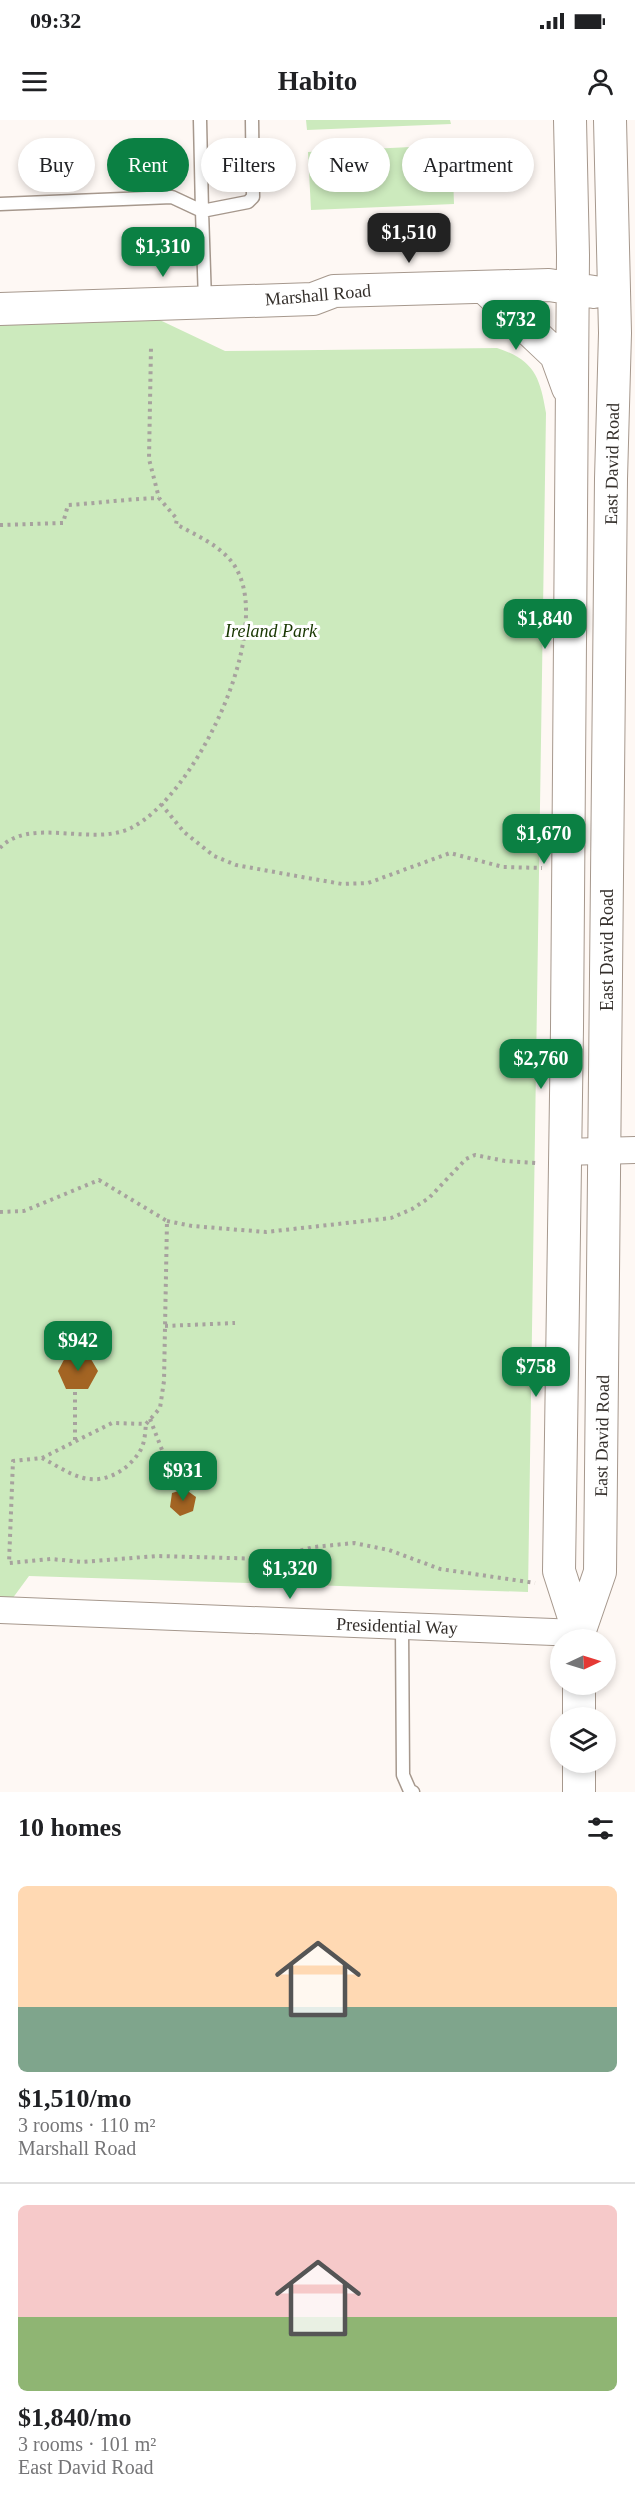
<!DOCTYPE html>
<html lang="en">
<head>
<meta charset="utf-8">
<style>
	:root { --surface:#fff; --page:#f6f6f6; --text:#202124; --muted:#757577; --line:#e0e0e0; --accent:#0b8043 }
	body { margin:0; font-family:Georgia,serif; background:var(--page); color:var(--text); height:100vh; display:flex; flex-direction:column; font-size:22px; white-space:nowrap }
	* { box-sizing:border-box; margin:0 }
	p { font-size:20px; color:var(--muted) }
	.icon { flex:none; width:33px; height:33px; fill:none; stroke:currentColor; stroke-width:2; stroke-linecap:round; stroke-linejoin:round }
	.map { position:relative; height:1672px; overflow:hidden }
	.drawer { display:flex; flex-direction:column; background:var(--surface); flex:1 }
	.drawer>* { flex:none }
	.banner { position:absolute; left:18px; top:18px; width:600px; height:54px; display:flex; gap:12px }
	.needle { width:39px; rotate:86deg }
	.tools { position:absolute; left:550px; top:1509px; display:grid; gap:12px }
	.tools a { display:grid; place-items:center; width:66px; height:66px; border-radius:50%; background:var(--surface); box-shadow:0 3px 9px #0003; font-size:30px }
	.price { position:absolute; translate:-50% -51px; padding:0 14px; border-radius:12px; background:var(--accent); color:#fff; font-size:20px; line-height:39px; filter:drop-shadow(0 2px 3px #0008) }
	.price::after { content:''; position:absolute; left:50%; top:36px; width:18px; height:14px; margin-left:-9px; background:inherit; clip-path:polygon(0 0,100% 0,50% 100%) }
	.price.selected { background:#222; color:#fff }
	ul { padding:0; list-style:none }
	li { display:grid; align-content:center; gap:12px; height:318px; padding:0 18px }
	li+li { border-top:2px solid var(--line) }
	li span { display:grid; place-items:center; height:186px; border-radius:9px; color:#555 }
	li>.icon { margin-inline-start:auto }
	span .icon { width:108px; height:108px; fill:#fffc; stroke-width:1 }
	li b { font-size:26px }
	h2 { display:flex; justify-content:space-between; align-items:center; height:72px; padding:0 18px; font-size:26px }
	.pill { padding:0 21px; border-radius:27px; background:var(--surface); box-shadow:0 3px 9px #0003; font-size:21px; line-height:54px }
	.pill.selected { background:var(--accent); color:#fff }
	.status { display:flex; justify-content:space-between; align-items:center; height:42px; padding:0 30px; background:var(--surface); direction:ltr }
	.status svg { height:16px; fill:currentColor }
	header { display:flex; justify-content:space-between; align-items:center; height:78px; padding:0 18px; background:var(--surface); font-size:27px; font-weight:700 }
	.map>svg:first-child { display:block }
	.green { fill:#cceabd }
	.building { fill:#a36423 }
	.lines { fill:none; stroke-linecap:round; stroke-linejoin:round }
	.service-casing { stroke:#a6988d; stroke-width:15 }
	.minor-casing { stroke:#a6988d; stroke-width:28 }
	.tertiary-casing { stroke:#a6988d; stroke-width:34 }
	.path { stroke:#a7a29e; stroke-width:4; stroke-dasharray:3 4.5; stroke-linecap:butt }
	.service { stroke:#fff; stroke-width:12 }
	.minor { stroke:#fff; stroke-width:26 }
	.tertiary { stroke:#fff; stroke-width:32 }
	.labels { text-anchor:middle; stroke-width:6; stroke-linejoin:round; paint-order:stroke }
	.street-label { font-size:18px; fill:#342f2b; stroke:#fff }
	.park-label { font-size:18px; font-style:italic; fill:#193702; stroke:#fff }
</style>
</head>
<body>
<div class="status"><b>09:32</b><svg viewBox="0 0 49 12"><path d="M0 12V9h3v3zM5 12V6h3v6zM10 12V3h3v9zM15 12V0h3v12zM26 1h20v11H26zM47 4h2v5h-2z"/></svg></div>
<header><svg class="icon" aria-label="menu" viewBox="0 0 24 24"><path d="M4 6h16M4 12h16M4 18h16"/></svg>Habito<svg class="icon" aria-label="person" viewBox="0 0 24 24"><circle cx="12" cy="8" r="4"/><path d="M4 21q1-7 8-7t8 7"/></svg></header>
<div class="map">
<svg width="635" height="1672" viewBox="0 0 635 1672">
	<rect width="100%" height="100%" fill="#fef8f4"/>
	<!-- green -->
	<path class="green" d="M306,0H450L451,4L307,10Z
		M452,25L454,84L311,90L308,32Z
		M126,184L225,231L497,228C534,240 540,257 546,293L528,1472L29,1456L4,1490H0V189Z"/>
	<!-- building -->
	<path class="building" d="M67,1234H88L98,1251L88,1269H66L58,1251Z
		M185,1369L196,1377L193,1391L180,1396L170,1387L172,1373Z"/>
	<g class="lines">
		<defs>
			<path id="service" d="M0,84L172,77L202,91L200,0
				M205,181L202,91L248,82L253,77L252,0
				M402,1507L403,1655L410,1671L413,1672"/>
			<path id="minor" d="M564,1032L635,1030
				M0,1490L579,1513"/>
			<path id="tertiary" d="M570,0L573,135L567,908L559,1451L579,1513V1520
				M484,167L556,235L568,268
				M0,189L313,179L334,171L549,165L594,172
				M579,1513L600,1452L611,359L615,213L610,0
				M579,1598V1564
				M579,1672V1642"/>
		</defs>
		<!-- service casing -->
		<use href="#service" class="service-casing"/>
		<!-- minor casing -->
		<use href="#minor" class="minor-casing"/>
		<!-- tertiary casing -->
		<use href="#tertiary" class="tertiary-casing"/>
		<!-- path -->
		<path class="path" d="M0,405L63,403L68,385C99,383 128,379 159,378
			M161,684L184,712L214,736L236,745L302,757L342,764L368,763L450,733L503,747L542,748
			M0,728C30,696 92,727 131,708C194,677 273,516 237,450C225,427 197,416 176,404L177,399L159,378L149,339L151,227
			M0,1092L24,1091L99,1060L167,1101L164,1261L160,1288L146,1304L112,1303L42,1338L13,1341L9,1443L51,1439L82,1442L157,1436L267,1439L314,1427L354,1423L389,1430L440,1449L535,1463
			M167,1101L192,1106L266,1112L391,1098L412,1089L429,1078L466,1039L475,1035L505,1041L537,1043
			M165,1206L235,1203
			M150,1299L178,1371
			M75,1320V1269
			M42,1338C54,1344 67,1353 80,1357C103,1365 128,1351 140,1331C145,1323 145,1313 146,1304"/>
		<!-- service -->
		<use href="#service" class="service"/>
		<!-- minor -->
		<use href="#minor" class="minor"/>
		<!-- tertiary -->
		<use href="#tertiary" class="tertiary"/>
	</g>
	<g class="labels">
		<!-- street labels -->
		<g class="street-label">
			<text transform="translate(318 175) rotate(-5)" y="6">Marshall Road</text>
			<text transform="translate(612 344) rotate(-89)" y="6">East David Road</text>
			<text transform="translate(607 830) rotate(-90)" y="6">East David Road</text>
			<text transform="translate(602 1316) rotate(-89)" y="6">East David Road</text>
			<text transform="translate(397 1506) rotate(2)" y="6">Presidential Way</text>
		</g>
		<!-- park labels -->
		<g class="park-label">
			<text x="271" y="517">Ireland Park</text>
		</g>
	</g>
</svg>
<div class="tools">
<a><svg class="needle" viewBox="-14 -14 28 28"><path d="M0-13l5 13h-10z" fill="#e53935"/><path d="M0 13l5-13h-10z" fill="#757577"/></svg></a>
<a><svg class="icon" aria-label="layers" viewBox="0 0 24 24"><path d="M12 4l9 5-9 5-9-5zM3 14l9 5 9-5"/></svg></a>
</div>
<b class="price selected" style="left:409px;top:144px">$1,510</b>
<b class="price" style="left:163px;top:158px">$1,310</b>
<b class="price" style="left:516px;top:231px">$732</b>
<b class="price" style="left:545px;top:530px">$1,840</b>
<b class="price" style="left:544px;top:745px">$1,670</b>
<b class="price" style="left:541px;top:970px">$2,760</b>
<b class="price" style="left:78px;top:1252px">$942</b>
<b class="price" style="left:536px;top:1278px">$758</b>
<b class="price" style="left:183px;top:1382px">$931</b>
<b class="price" style="left:290px;top:1480px">$1,320</b>
<div class="banner">
<a class="pill">Buy</a>
<a class="pill selected">Rent</a>
<a class="pill">Filters</a>
<a class="pill">New</a>
<a class="pill">Apartment</a>
</div>
</div>
<section class="drawer">
<h2>10 homes<svg class="icon" aria-label="filters" viewBox="0 0 24 24"><path d="M4 7h16M4 17h16"/><circle cx="9" cy="7" r="2"/><circle cx="15" cy="17" r="2"/></svg></h2>
<ul>
<li><span style="background:linear-gradient(#ffd9b3 65%,#7fa58c 0)"><svg class="icon" aria-label="home" viewBox="0 0 24 24"><path d="M3 11l9-7 9 7M6 9v11h12V9"/></svg></span><div><b>$1,510/mo</b><p>3 rooms · 110 m²</p><p>Marshall Road</p></div></li>
<li><span style="background:linear-gradient(#f6c9c9 60%,#8fb573 0)"><svg class="icon" aria-label="home" viewBox="0 0 24 24"><path d="M3 11l9-7 9 7M6 9v11h12V9"/></svg></span><div><b>$1,840/mo</b><p>3 rooms · 101 m²</p><p>East David Road</p></div></li>
</ul>
</section>
</body>
</html>
